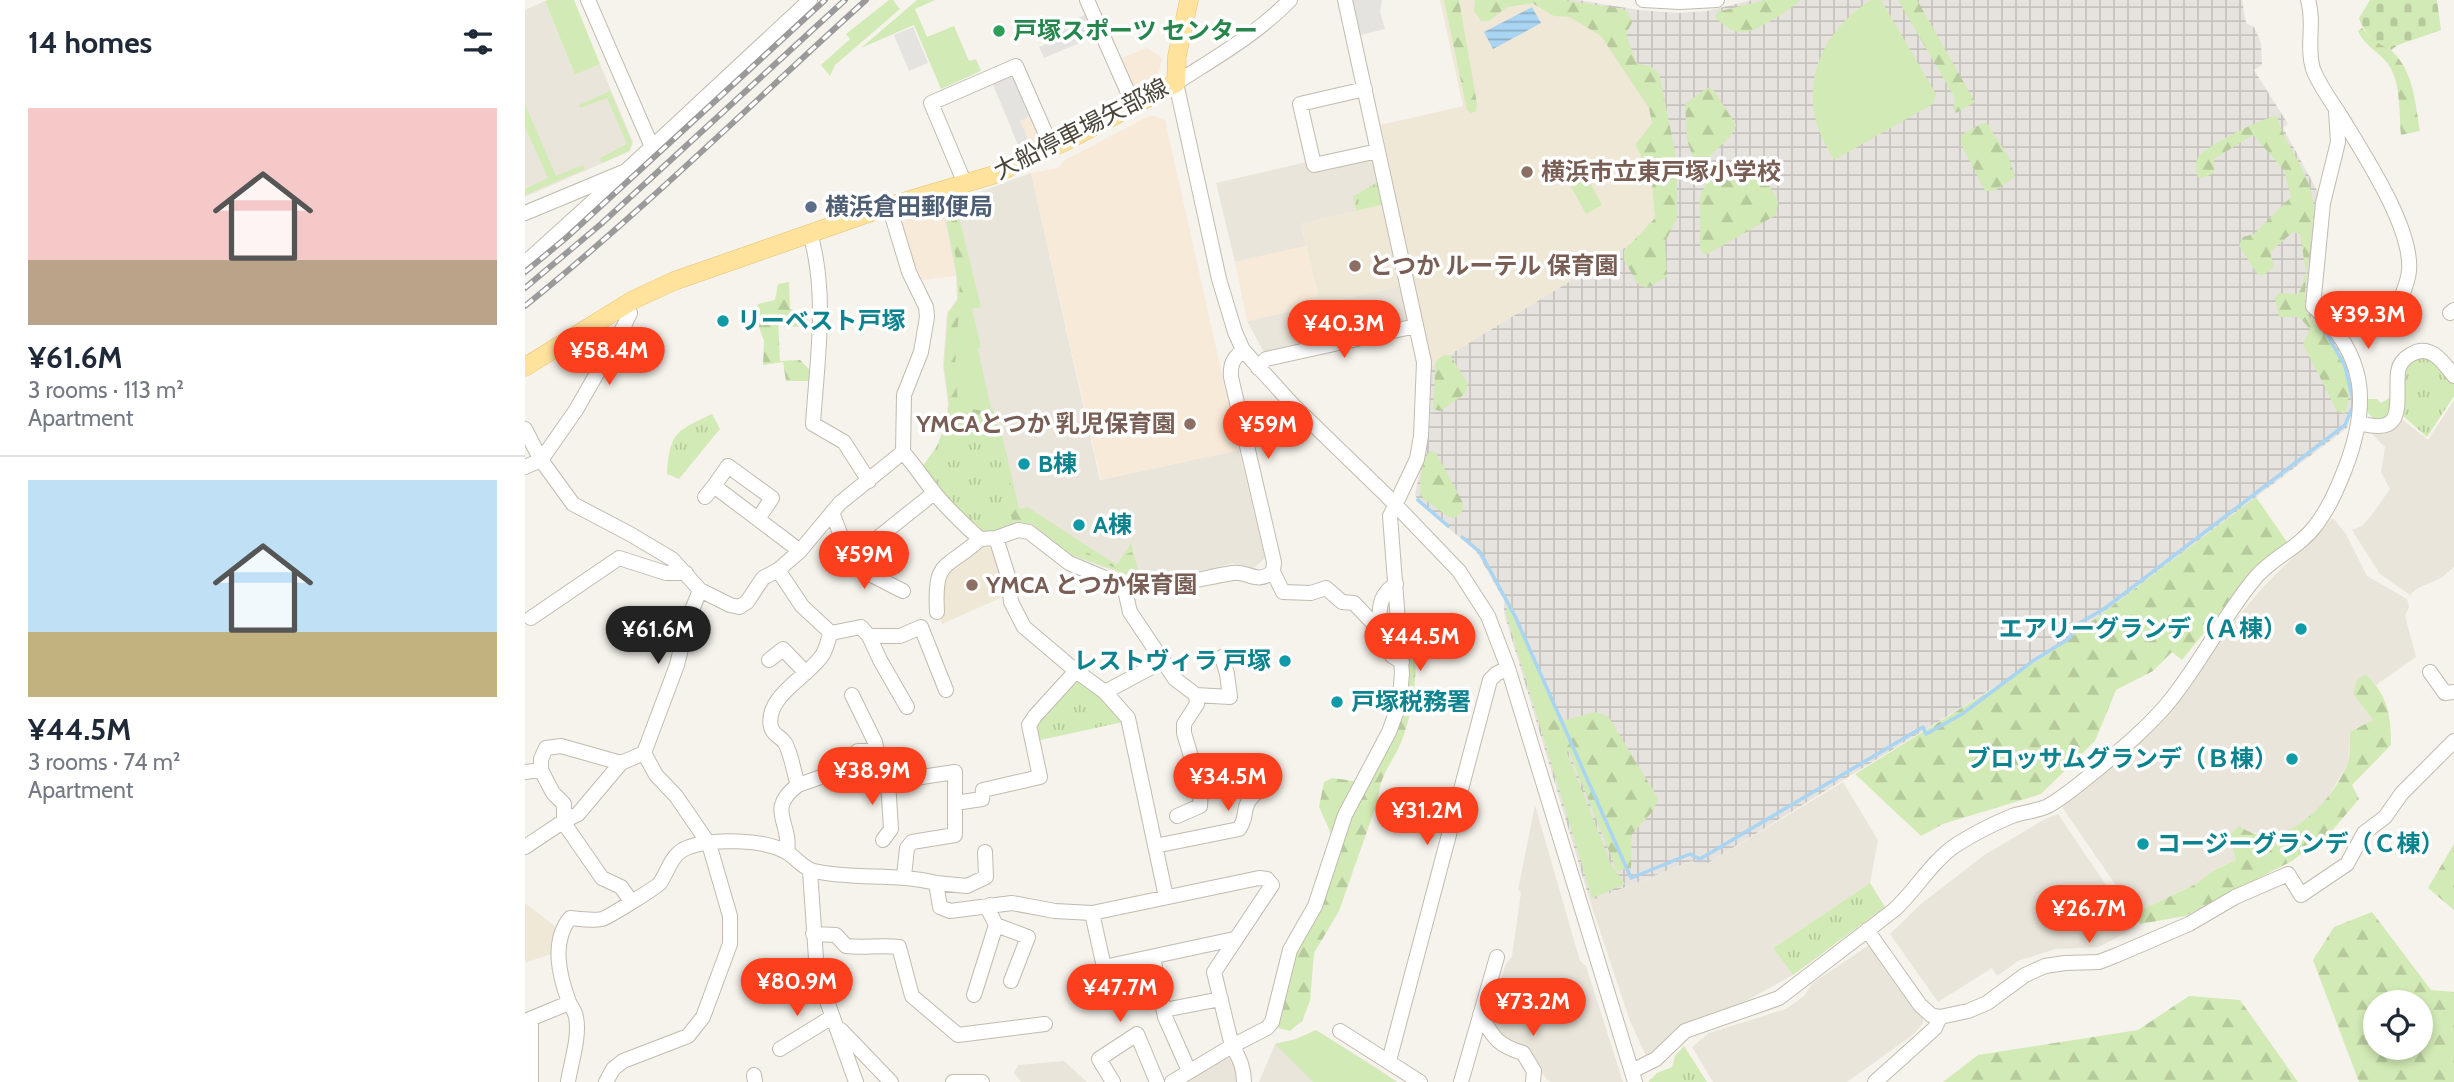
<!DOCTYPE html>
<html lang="en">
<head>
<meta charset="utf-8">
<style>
	:root { --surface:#fff; --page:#f6f6f7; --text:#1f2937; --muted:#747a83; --line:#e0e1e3; --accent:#fc3f1d }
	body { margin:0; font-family:Cabin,"Noto Sans JP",sans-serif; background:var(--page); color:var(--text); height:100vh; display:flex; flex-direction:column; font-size:26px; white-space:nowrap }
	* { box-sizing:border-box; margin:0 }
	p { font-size:23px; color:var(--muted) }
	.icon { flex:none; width:38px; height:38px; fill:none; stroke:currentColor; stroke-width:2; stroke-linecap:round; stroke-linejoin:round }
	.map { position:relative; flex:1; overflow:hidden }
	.side { display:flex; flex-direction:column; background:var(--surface); width:525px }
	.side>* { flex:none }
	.buttons { position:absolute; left:1838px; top:990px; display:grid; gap:14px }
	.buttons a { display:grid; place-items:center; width:70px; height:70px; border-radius:50%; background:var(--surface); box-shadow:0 4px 10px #0003; font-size:35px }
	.price { position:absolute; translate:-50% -60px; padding:0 16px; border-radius:24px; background:var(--accent); color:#fff; font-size:23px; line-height:46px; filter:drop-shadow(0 2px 4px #0008) }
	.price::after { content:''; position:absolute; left:50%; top:42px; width:21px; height:16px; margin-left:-10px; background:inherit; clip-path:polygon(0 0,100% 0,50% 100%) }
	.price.active { background:#222; color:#fff }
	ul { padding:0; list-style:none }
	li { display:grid; align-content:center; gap:14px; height:371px; padding:0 28px }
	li+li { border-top:2px solid var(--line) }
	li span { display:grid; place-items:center; height:217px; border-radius:0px; color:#555 }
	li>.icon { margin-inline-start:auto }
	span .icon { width:126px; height:126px; fill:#fffc; stroke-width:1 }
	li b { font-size:30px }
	h2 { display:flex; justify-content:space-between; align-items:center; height:84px; padding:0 28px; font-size:30px }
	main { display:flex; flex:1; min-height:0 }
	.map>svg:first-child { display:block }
	.residential { fill:#eae5da }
	.commercial { fill:#f7ead8 }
	.industrial { fill:url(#industrial-grid) }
	.education { fill:#efe8d6 }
	.green { fill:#d2eab5 }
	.forest { fill:url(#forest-firs); fill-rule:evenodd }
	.cemetery { fill:url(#cemetery-stones) }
	.park { fill:url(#park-tufts) }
	.parking { fill:#e5e3e0 }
	.water { fill:url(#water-rules) }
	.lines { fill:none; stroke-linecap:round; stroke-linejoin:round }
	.stream { stroke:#a9d4f2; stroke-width:3.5 }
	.minor-casing { stroke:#c2bbae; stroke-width:16 }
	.major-casing { stroke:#e6c16a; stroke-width:19 }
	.minor { stroke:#fff; stroke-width:14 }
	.major { stroke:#ffe39c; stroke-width:18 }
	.rail-casing { stroke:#9a9a9a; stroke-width:6 }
	.rail { stroke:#fff; stroke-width:3.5; stroke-dasharray:10; stroke-linecap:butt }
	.leisure-dot { fill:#2e9e5b; stroke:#fff; stroke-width:2.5 }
	.education-dot { fill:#8d6e63; stroke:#fff; stroke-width:2.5 }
	.service-dot { fill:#5c6f8a; stroke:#fff; stroke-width:2.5 }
	.culture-dot { fill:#0f9aa8; stroke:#fff; stroke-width:2.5 }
	.labels { text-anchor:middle; stroke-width:7; stroke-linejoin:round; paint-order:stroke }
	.leisure-label { font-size:24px; font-weight:bold; fill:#27864d; stroke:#fff; text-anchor:start }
	.street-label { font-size:24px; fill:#4b4439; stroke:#fff }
	.education-label { font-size:24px; font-weight:bold; fill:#785e54; stroke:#fff; text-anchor:start }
	.service-label { font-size:24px; font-weight:bold; fill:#4e5e75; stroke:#fff; text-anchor:start }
	.culture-label { font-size:24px; font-weight:bold; fill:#0d838f; stroke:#fff; text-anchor:start }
</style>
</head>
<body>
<main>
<section class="side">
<h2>14 homes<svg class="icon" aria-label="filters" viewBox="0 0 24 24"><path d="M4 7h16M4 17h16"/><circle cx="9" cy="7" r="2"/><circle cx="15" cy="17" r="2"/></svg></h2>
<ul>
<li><span style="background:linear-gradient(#f6c9c9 70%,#b9a48a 0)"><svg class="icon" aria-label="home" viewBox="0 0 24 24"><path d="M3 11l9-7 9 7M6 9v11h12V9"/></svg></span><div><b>¥61.6M</b><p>3 rooms · 113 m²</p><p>Apartment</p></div></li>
<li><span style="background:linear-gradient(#bfe0f5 70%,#c2b280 0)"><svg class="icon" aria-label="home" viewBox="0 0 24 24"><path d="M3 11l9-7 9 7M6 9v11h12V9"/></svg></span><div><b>¥44.5M</b><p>3 rooms · 74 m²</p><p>Apartment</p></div></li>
</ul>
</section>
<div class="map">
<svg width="1929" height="1082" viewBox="0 0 1929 1082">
	<defs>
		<pattern id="industrial-grid" width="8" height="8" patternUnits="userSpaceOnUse" patternTransform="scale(1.75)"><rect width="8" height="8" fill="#e6e2dd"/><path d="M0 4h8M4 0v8" fill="none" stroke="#c7c3be"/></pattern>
		<pattern id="forest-firs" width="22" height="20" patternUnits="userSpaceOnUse" patternTransform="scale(1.75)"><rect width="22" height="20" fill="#d2eab5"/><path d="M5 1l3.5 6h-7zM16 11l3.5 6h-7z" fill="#b6ca9c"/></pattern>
		<pattern id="cemetery-stones" width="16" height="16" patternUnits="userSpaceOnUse" patternTransform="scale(1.75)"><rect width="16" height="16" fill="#d2eab5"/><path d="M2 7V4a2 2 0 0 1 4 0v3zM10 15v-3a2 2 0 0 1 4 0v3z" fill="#b6ca9c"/></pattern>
		<pattern id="park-tufts" width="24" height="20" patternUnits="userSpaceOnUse" patternTransform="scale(1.75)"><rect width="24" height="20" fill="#d2eab5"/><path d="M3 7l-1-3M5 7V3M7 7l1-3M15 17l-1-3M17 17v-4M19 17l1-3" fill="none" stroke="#b6ca9c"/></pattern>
		<pattern id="water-rules" width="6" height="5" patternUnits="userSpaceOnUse" patternTransform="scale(1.75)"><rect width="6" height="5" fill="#a9d4f2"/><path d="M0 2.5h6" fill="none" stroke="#8caec5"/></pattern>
	</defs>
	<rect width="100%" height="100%" fill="#f6f3ec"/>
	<!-- residential -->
	<path class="residential" d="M20,1L50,75L75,64L108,142L105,151L0,197V10Z
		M846,156L855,181L828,196L831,211L776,224L781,246L710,262L691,183L786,161Z
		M506,173L575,480L714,450L740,558L728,569L708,563L687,569L612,579L541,554L508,526L489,525L465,410L420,426L423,404L418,366L422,313L432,299L431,276L417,206Z
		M878,285L886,325L741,356L722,321Z
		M1929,400V567L1916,578L1891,589L1885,595L1855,574L1827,530L1837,526L1846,516L1865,489L1856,472L1860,447L1844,431L1864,429L1877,419L1903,440Z
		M1808,518L1821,534L1842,576L1882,599L1884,607L1880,616L1891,657L1851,685L1841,674L1828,694L1848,720L1825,732L1823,763L1798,806L1777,823L1755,835L1722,832L1711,860L1686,872L1671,884L1610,913L1537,807L1639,720L1698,634L1739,586Z
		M1318,782L1353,840L1345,883L1248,948L1268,975L1121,1056L1105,1021L1065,901L1168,861L1178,866Z
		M1010,805L1055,961L1061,966L1098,1082H1027L1022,1080L1002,1051L975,1035L963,1017L980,966L987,956L996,892L993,890Z
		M1533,814L1610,928L1574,947L1531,949L1493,961L1472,976L1467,968L1413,1002L1365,934L1396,904L1458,856L1520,819Z
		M1344,945L1394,1015L1398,1016V1023L1389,1034L1322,1082H1188L1167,1047L1184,1033L1261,1009L1279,996L1288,983Z
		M791,1030L854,1069L872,1082H734L750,1044L771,1039Z
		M706,1055L710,1061L714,1082H657Z
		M539,1061L562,1082H496L489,1073L493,1065Z"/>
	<!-- commercial -->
	<path class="commercial" d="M622,48L637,58L634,72L625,84L606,95L591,60Z
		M488,72L517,140L496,152L467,81Z
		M626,115L640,120L714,450L576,480L506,173L533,168L540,160Z
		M416,201L431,276L398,280L393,271L389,272L372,217Z
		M781,246L795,304L722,321L710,262Z"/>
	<!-- industrial -->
	<path class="industrial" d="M1037,0H1053L1114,10L1153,13L1182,11L1227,0H1717L1721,23L1729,27L1736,43L1737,65L1729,70L1763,124L1758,128L1793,192L1782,308L1806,334L1821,362L1829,396L1822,428L1525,653L1178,866L1167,861L1065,901L979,613V600L951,551L895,504L890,495L905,420L906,366L1145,220Z"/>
	<!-- education -->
	<path class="education" d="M915,0H1037L1087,37L1125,85L1145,220L906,366L856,125L938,106Z
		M860,204L878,285L795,304L776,224Z
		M459,545L469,550L475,567L480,596L417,624L414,615L422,569Z
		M0,903L30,926L31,952L0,963Z"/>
	<!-- green -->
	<path class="green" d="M23,0H49L75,64L50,75L20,1Z
		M364,0H368L375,9L310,65L305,76L296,65L325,39L321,34Z
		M392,0H410L390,9L402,37L429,26L444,61L451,59L456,71L416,89L389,25L336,48Z
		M1346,0H1356L1411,94L1408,104L1309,160C1304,151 1298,141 1294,131C1275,78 1301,28 1346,0Z
		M85,91L107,143L104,151L77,163L75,158L102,144L82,98L55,108L54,105Z
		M0,104L31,176L58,165L60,169L0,195V189L23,178L0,127Z
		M1059,172L1077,205L1061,214L1043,181Z
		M431,205L456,307L447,309L456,347L453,349L466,409H468L473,430H476L494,509L502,507L592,565L606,543L615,577H609L542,553L508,524L490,525L465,409L421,424L424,404L419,367L423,313L433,300L432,276L419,208Z
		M983,603L986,605L1032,711V728L1086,864L1100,884L1067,898L981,614Z
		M791,1030L872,1082H788L750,1044L771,1039Z"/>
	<!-- forest -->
	<path class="forest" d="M919,0H934L952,104L951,111L946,113L942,110Z
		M950,0H1037L1098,9L1103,12L1107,23L1101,33L1111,63L1125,66L1134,73L1152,161V218L1140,242L1142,277L1122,288L1113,284L1099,260V251L1130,218L1126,173L1110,145L1127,123L1124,108L1076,36L1045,17L1029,16L1007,3L982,7L964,21H956L949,11Z
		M1240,0H1276C1266,9 1231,32 1218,32C1207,33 1197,24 1190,17L1192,12Z
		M1373,0H1392L1450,102L1431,113L1428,108L1430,98Z
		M1837,28C1849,44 1857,41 1868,52C1889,73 1890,103 1895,131L1876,135C1874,113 1876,82 1863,64C1854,52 1838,44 1833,31Z
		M1182,88L1188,89L1211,125L1206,136L1180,161L1169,160L1162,140L1160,104Z
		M1752,116C1760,146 1783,169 1788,200C1792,227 1774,296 1782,313C1786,321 1794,328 1799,335C1818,359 1830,382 1820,414L1812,411L1778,344L1785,329L1774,317H1754L1750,298L1753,293L1774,294L1781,272L1775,234L1768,232L1745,252L1749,267L1739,275H1733L1714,246L1718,237L1729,234L1766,197L1759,170L1728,135L1689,159V173L1678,178L1673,177C1671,169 1669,164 1674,156C1681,146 1739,117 1752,116Z
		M1458,123H1462L1483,156L1490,177L1469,191H1460L1436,144V135Z
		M1232,165L1253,201L1251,215L1181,255L1175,250V196L1181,183C1198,174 1214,168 1232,165Z
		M424,208H428L430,212L443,276L442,296L433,322L430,366L433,402L438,407L462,412L474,438L492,510L509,516L552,548L594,567L602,554L607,552L612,571L607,574L543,550L508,522H490L480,513L419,435L425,405L421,364L427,316L434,301L435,277L421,211Z
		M264,282L265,309L282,314L284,326L264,327L253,319L255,361L275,360L289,374V381H261L258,362L238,365L239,341L230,316L233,304L250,300L253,284Z
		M919,355L926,356L943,384L940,394L915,411L908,409L911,361Z
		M905,451L911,453L938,503L937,511L932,517H924L896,497C894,484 896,461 905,451Z
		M1731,497L1762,542L1729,571L1657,660L1647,652L1628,671L1591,690L1570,741L1516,794L1418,824L1396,836L1330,774L1525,653Z
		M885,645L890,648C892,682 888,713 875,745C865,767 855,774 853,800L814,911L789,953L785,1001L777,1021L765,1031L753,1028L770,955L795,910L813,856L804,829L794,807L799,782L808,778L841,783L879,698L884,666L883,646Z
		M1841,674C1863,697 1866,714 1866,745L1827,785L1834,799L1806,832L1767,861L1660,916L1615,924L1610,913L1671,884L1686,872L1711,860L1704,835L1714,826C1757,857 1807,802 1822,765C1826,756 1824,742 1825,732L1848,720L1828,694L1831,681Z
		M1070,712L1083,716L1133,798L1129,810L1107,834L1106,868L1092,871L1044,752L1025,742L1018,722L1025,718L1041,720Z
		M1929,844V910L1903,888Z
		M1847,912L1906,990L1929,992V1082H1834L1788,960L1809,927ZM1850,1003H1895V1048H1850Z
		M1664,996L1715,1000L1773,1082H1418L1453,1055L1613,1030Z"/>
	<!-- cemetery -->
	<path class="cemetery" d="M1845,0H1912L1916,30L1873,45L1866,50C1850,42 1840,36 1834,18Z"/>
	<!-- park -->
	<path class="park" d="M855,181L860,204L831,211L828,196Z
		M1889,358H1907L1929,383V396L1902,437L1877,415L1878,371Z
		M1869,395L1870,404L1862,418C1851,421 1848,420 1842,411L1843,399H1852L1856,403Z
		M465,409L489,525L469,534H456L436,518L397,467L412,446L420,426Z
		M187,414L195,429L154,479L142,474C145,432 151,431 187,414Z
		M554,681L577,696L598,722L511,741L508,727L547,682Z
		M1345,883L1360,907L1268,975L1248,948Z
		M1159,1046L1182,1082H1123L1132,1073L1147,1067L1150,1056Z"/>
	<!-- parking -->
	<path class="parking" d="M827,0H857L855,12L860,29L836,35Z
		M562,14L571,36L519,58L514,47L529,41L524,30Z
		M388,27L403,63L384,71L369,35Z
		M487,73L508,114L495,121L503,139L493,145L467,82Z"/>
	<!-- water -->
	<path class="water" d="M1007,7L1016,23L968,49L959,32Z"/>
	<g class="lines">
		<!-- stream -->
		<path class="stream" d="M893,500L923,526
			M937,537L955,552L990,616L1106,878L1165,854L1175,859L1398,727L1401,734L1437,714L1508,661L1545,638L1551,625L1579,609L1820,425L1829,404L1820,366L1795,322"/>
		<defs>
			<path id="minor" d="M562,0L609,106
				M765,0C731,35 691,57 651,83L694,279L710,332L718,350L767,404L860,494L934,571L963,616L983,668L1110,1082
				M1118,0L1155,2L1192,0
				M1783,0C1790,23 1781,46 1788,69C1794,85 1806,101 1815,115C1838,153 1888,228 1884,271C1883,284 1875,299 1871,312L1821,318L1796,310
				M840,89L775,104L789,165L853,151
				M127,147L285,0
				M440,184L406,103L491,66L527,148
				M364,206L384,272L401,307L402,317L396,352L379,395L378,452C390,466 400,481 412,496C425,511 439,525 455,539L471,538L493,530L504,532L544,563L599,586C635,591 672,579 707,573C724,570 729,585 748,572L749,562L706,377C705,364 708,359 718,350
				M0,213L101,171L127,147L63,0
				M285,233C303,295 292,360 288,424L319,442L344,481
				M0,263L95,177
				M1788,306L1798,203L1813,142L1811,111
				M1925,313L1929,310
				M733,368L741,359L891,326
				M1835,423C1883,437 1870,401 1873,372C1874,365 1878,359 1885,355C1905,342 1918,362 1929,376
				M0,429L16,460L48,504L105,534L147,559L175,590L205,605L214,607L222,602L238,578L253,570L275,551L315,503L378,452
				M0,467L16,460L51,410L99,326L105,313L102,304
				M189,486L203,466L247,498L233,519
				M180,497L189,486L275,551
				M307,512L325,560L409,493
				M471,538L483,576L486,602L499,627L551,671L580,692L603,718L641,897
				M325,560L329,566L378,591
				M253,570L277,606L306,633C303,639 302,647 298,654C285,676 239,696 246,727C248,736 256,736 260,743C266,752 269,774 273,785C240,810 267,822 262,852
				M748,572L758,592L786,593L801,588L817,602L829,603L845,620L855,621
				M871,584C843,601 858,631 867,656L877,662
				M599,586L605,612L650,679L671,695L705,697L702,674L697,657
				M412,612C409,558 420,571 455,539
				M6,618L94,558L141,573H161
				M306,633L336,627L344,636L355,660L382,707
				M344,636H375L396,627L421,690
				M244,660L258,649L281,673
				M1905,672L1920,693L1929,692
				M580,692L638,661
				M327,695L350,742L352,751
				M16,770L28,793L39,804V821L43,829L77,878L96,887L106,901
				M0,772L16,770V759L21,748L36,746L96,763
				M273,785L299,776L333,751H352L360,764L363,782L430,772V803
				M652,816L675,806L676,790L659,733V724L672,704L671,695
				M358,840L366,829L363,782
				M630,846L714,829C720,821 719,816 721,807C724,797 733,791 741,785C731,752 694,765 670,770
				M0,847L39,821L53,814L96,763L119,753
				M285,871L292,973L331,1082
				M379,876L382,848L387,842L430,835V803L457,799L458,790L515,777L504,725L510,716L551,671
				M411,883L442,886L461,877L460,852
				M567,913L579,967L709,939
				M471,925L503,937L486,981
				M1342,930L1395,1005L1406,1015L1415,1017L1443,1011L1462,1003L1500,975L1520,966L1540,963L1574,962L1592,955L1664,924L1710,897L1763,874L1776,895L1822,864L1839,833L1860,817L1877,793L1929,741
				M288,934L311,935L321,946C339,948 355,945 374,947L387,996L433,1035L520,1024
				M628,957L640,1017L664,1071
				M449,995L471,925L463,909L465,905
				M639,1010L696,999
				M955,1015C969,1038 972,1045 998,1053L1009,1071L1008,1082
				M0,1021L44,1003
				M316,1030L366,1082
				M815,1031L895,1082
				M255,1049L307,1017
				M864,1061L965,680L971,674L983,668
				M1107,1071L1131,1059L1160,1031L1254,998L1369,910C1391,890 1406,862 1431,845C1448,834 1468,824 1487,816C1499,812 1512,811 1523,806C1541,796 1558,781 1574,768C1598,748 1623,727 1643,703C1676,663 1698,616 1731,577C1748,557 1775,547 1791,525C1804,508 1812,489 1820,469C1845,404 1842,355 1788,306
				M229,1075L230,1082
				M6,1082V1019
				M43,1082C46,1062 55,1037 51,1017C50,1011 46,1007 44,1002C34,975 26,942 45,918C55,919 67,921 77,919C82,918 132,887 135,883C144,870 146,853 164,847C188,838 241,839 263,853C271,858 279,869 289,871C329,880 371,873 411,883L415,907L425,911L487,903L530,911L567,913L734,878L742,879L747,885L689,972L707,1046L647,1082
				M81,1082L88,1069L98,1061L163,1036L178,1017L205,944V916L184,844L151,796L131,775L119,753L152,665L163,620L175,590
				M428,1082H457
				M588,1082L574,1059L612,1034L632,1082
				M719,1082C719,1068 715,1058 707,1046L742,1028L747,1022L765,950L790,906L820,815L864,732L874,705L877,674L865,516L892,459L896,436L899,362L820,0
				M936,1082L972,957
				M1350,1082L1410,1028L1415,1017"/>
			<path id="major" d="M0,367L108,300L149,281L364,206L468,175L539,142L651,83L652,56L664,0"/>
		</defs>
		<!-- minor casing -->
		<use href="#minor" class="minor-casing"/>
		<!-- major casing -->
		<use href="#major" class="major-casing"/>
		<!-- minor -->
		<use href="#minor" class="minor"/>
		<!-- major -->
		<use href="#major" class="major"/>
		<defs>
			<path id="rail" d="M0,272L41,238L300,0
				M0,288L76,224L320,0
				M0,306C119,210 228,102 341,0"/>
		</defs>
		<!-- rail casing -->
		<use href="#rail" class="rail-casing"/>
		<!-- rail -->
		<use href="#rail" class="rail"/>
	</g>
	<!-- markers -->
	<circle class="leisure-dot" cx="474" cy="31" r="7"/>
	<g class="education-dot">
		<circle cx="1002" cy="172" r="7"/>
		<circle cx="830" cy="266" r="7"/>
		<circle cx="665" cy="424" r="7"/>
		<circle cx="447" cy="585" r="7"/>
	</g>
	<circle class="service-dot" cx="286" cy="207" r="7"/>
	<g class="culture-dot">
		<circle cx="198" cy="321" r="7"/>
		<circle cx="499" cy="464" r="7"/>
		<circle cx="554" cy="525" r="7"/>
		<circle cx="1776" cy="629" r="7"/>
		<circle cx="760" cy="661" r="7"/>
		<circle cx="812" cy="702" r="7"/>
		<circle cx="1767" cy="759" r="7"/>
		<circle cx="1618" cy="844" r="7"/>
	</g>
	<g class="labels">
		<!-- leisure labels -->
		<g class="leisure-label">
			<text x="488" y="39">戸塚スポーツ センター</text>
		</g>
		<!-- street labels -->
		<g class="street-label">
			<text transform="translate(556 129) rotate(-27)" y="8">大船停車場矢部線</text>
		</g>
		<!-- education labels -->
		<g class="education-label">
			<text x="1016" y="180">横浜市立東戸塚小学校</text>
			<text x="844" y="274">とつか ルーテル 保育園</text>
			<text x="651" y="432" text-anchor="end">YMCAとつか 乳児保育園</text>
			<text x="461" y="593">YMCA とつか保育園</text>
		</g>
		<!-- service labels -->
		<g class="service-label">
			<text x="300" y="215">横浜倉田郵便局</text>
		</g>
		<!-- culture labels -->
		<g class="culture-label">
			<text x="212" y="329">リーベスト戸塚</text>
			<text x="513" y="472">B棟</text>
			<text x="568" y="533">A棟</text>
			<text x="1762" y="637" text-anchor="end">エアリーグランデ（Ａ棟）</text>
			<text x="746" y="669" text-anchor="end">レストヴィラ 戸塚</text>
			<text x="826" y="710">戸塚税務署</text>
			<text x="1753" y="767" text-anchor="end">ブロッサムグランデ（Ｂ棟）</text>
			<text x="1632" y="852">コージーグランデ（Ｃ棟）</text>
		</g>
	</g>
</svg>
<div class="buttons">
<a><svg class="icon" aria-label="locate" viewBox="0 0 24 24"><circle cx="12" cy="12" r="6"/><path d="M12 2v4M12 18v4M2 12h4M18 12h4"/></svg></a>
</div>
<b class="price" style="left:1843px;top:351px">¥39.3M</b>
<b class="price" style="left:819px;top:360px">¥40.3M</b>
<b class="price" style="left:84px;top:387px">¥58.4M</b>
<b class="price" style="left:743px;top:461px">¥59M</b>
<b class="price" style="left:339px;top:591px">¥59M</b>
<b class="price active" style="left:133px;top:666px">¥61.6M</b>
<b class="price" style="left:895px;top:673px">¥44.5M</b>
<b class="price" style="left:347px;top:807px">¥38.9M</b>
<b class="price" style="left:703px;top:813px">¥34.5M</b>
<b class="price" style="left:902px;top:847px">¥31.2M</b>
<b class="price" style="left:1564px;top:945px">¥26.7M</b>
<b class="price" style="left:272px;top:1018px">¥80.9M</b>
<b class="price" style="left:595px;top:1024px">¥47.7M</b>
<b class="price" style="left:1008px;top:1038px">¥73.2M</b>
</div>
</main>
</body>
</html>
